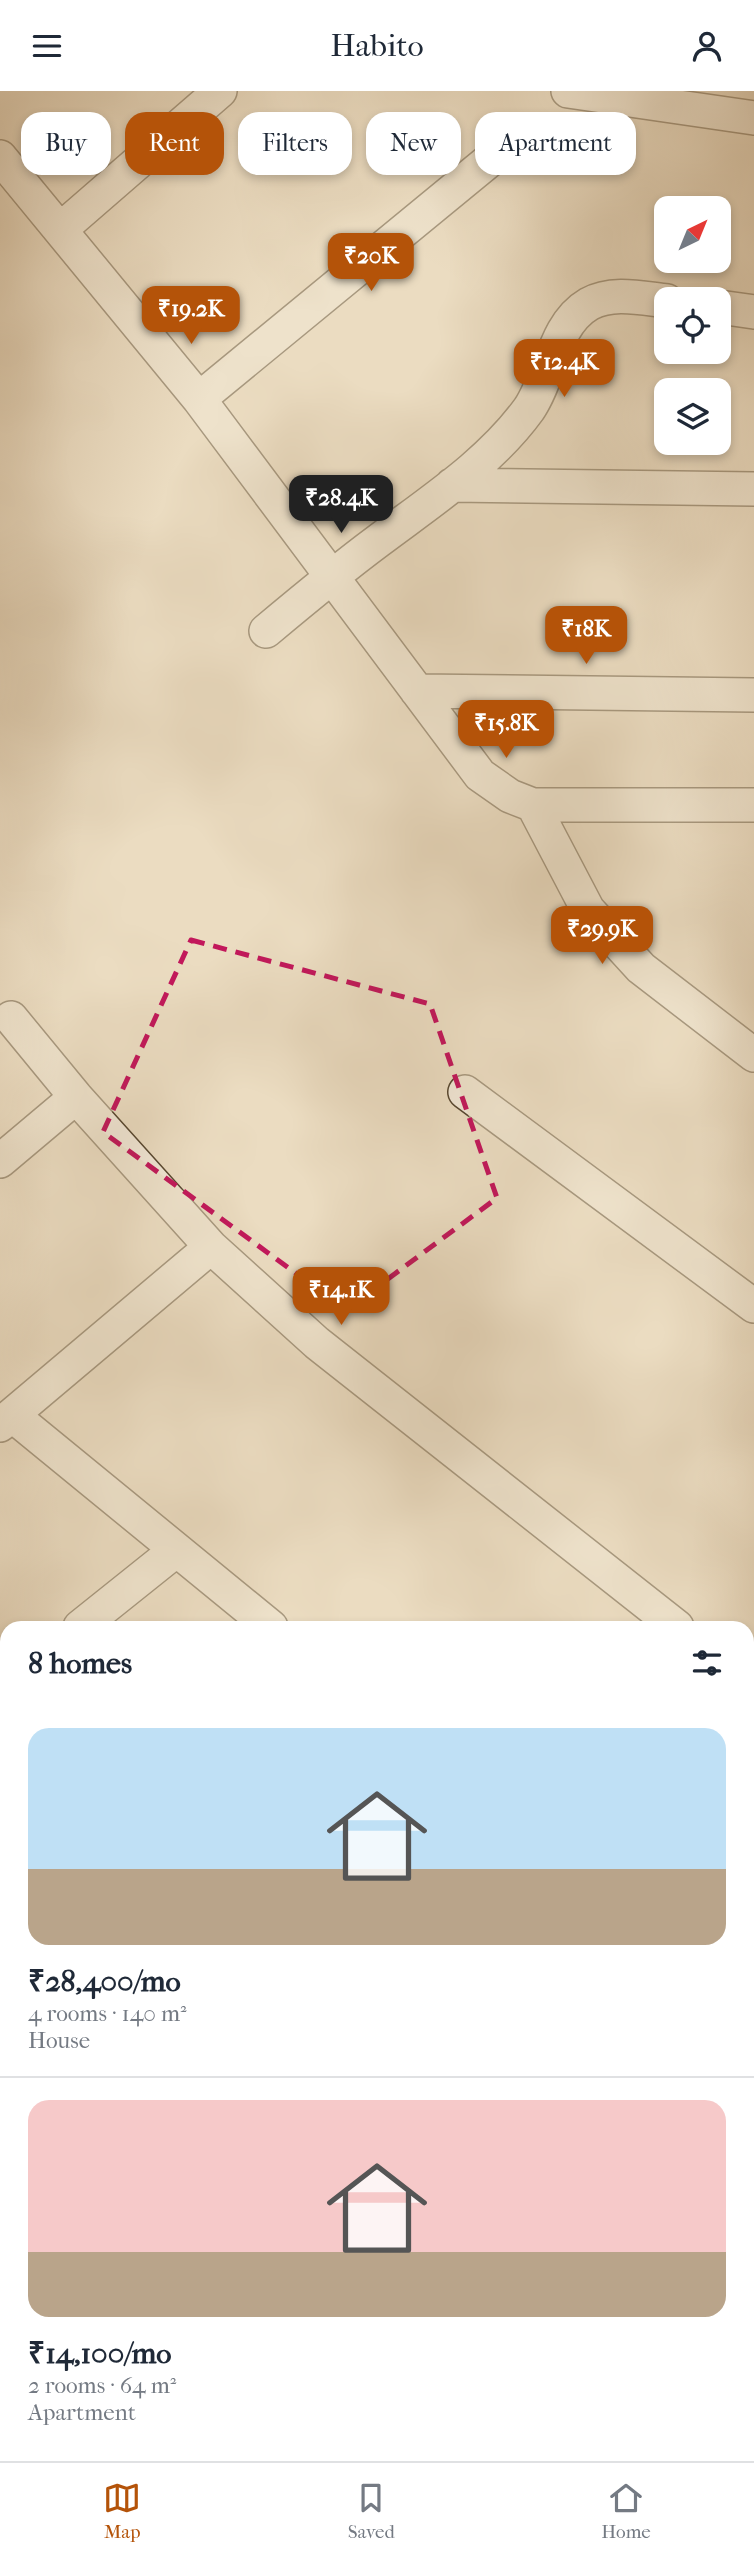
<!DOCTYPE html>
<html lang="en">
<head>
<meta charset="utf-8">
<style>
	:root { --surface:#fff; --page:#f2f2f3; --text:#1f2937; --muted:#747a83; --line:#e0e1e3; --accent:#b45309 }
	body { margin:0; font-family:"IM FELL French Canon",serif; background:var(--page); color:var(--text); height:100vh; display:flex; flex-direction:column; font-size:26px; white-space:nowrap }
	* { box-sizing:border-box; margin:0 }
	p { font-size:23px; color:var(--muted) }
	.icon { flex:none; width:38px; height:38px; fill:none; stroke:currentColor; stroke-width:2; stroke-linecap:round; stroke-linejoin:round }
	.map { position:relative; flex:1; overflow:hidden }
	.drawer { position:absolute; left:0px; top:1530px; width:754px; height:842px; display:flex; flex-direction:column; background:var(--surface); border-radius:21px 21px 0 0; box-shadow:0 4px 10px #0003 }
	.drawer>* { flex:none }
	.top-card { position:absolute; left:21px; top:21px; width:712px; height:63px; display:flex; gap:14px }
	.needle { width:46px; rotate:43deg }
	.buttons { position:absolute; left:654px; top:105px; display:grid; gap:14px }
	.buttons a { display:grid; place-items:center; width:77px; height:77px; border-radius:14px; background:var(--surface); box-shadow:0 4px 10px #0003; font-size:35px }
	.price { position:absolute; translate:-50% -60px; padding:0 16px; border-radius:14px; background:var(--accent); color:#fff; font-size:23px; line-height:46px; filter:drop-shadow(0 2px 4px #0008) }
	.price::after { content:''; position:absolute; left:50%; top:42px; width:21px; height:16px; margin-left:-10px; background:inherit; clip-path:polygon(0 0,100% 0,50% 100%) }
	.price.on { background:#222; color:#fff }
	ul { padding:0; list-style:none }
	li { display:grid; align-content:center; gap:14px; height:371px; padding:0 28px }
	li+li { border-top:2px solid var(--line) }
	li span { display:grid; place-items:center; height:217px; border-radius:21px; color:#555 }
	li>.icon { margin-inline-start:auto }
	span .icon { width:126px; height:126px; fill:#fffc; stroke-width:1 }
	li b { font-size:30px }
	h2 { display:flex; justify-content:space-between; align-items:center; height:84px; padding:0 28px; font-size:30px }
	.pill { padding:0 24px; border-radius:21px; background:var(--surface); box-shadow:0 4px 10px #0003; font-size:24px; line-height:63px }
	.pill.on { background:var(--accent); color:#fff }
	header { display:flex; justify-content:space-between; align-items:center; height:91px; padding:0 28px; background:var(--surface); font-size:32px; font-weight:600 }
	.tabs { display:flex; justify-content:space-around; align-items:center; height:98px; border-top:2px solid var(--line); background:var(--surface); font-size:19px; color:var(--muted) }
	.tabs a { display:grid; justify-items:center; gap:4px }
	.tabs .on { color:var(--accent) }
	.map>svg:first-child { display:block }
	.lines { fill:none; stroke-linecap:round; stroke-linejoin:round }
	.minor-casing { stroke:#574730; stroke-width:36 }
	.minor { stroke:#f2e8d7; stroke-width:33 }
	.marked { fill:none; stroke:#c2185b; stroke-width:5; stroke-dasharray:14 9; stroke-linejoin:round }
</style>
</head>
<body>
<header><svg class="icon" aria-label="menu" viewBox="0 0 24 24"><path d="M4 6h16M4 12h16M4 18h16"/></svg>Habito<svg class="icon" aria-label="person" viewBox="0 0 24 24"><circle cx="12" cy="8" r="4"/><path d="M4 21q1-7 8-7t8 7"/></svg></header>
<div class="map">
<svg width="754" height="2370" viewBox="0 0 754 2370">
	<rect width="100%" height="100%" fill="#ebdcc1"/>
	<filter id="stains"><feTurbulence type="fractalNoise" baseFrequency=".00286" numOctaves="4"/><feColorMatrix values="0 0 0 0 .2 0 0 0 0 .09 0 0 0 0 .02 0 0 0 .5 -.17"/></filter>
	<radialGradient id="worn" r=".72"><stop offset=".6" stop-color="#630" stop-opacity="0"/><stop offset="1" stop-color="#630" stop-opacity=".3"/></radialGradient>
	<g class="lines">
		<defs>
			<path id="minor" d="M568,0L754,27
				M0,66L199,308L480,684L510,705L533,714H754
				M61,138L220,0
				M719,216L754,221
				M199,308L508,54
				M452,394L754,398
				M266,540C303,509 339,479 378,450C431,410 490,372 529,318C551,286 553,234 589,213C612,200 641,207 667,210
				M417,600L754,604
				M533,714L588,819L641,877L754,964
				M11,927L76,1006L211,1156L317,1252L677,1536
				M465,1001L754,1215
				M0,1070L76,1006
				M12,1324L271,1536
				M0,1334L211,1156
				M80,1536L175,1460
				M747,1594L754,1600
				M0,1601L7,1596
				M0,1806L7,1811
				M747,1912L754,1917
				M0,2105L7,2112
				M0,2192L7,2186
				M747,2295L754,2285
				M0,2348L7,2354
				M481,2364L487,2370
				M249,2370L254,2364
				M698,2370L701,2364"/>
		</defs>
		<!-- minor casing -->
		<use href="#minor" class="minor-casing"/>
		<!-- minor -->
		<use href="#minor" class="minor"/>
	</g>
	<!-- marked area -->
	<path d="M0 0H754V2370H0ZM191,849L430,913L497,1107L346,1219L103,1041Z" fill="#ebdcc1" fill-opacity=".55" fill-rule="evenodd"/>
	<path class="marked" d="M191,849L430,913L497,1107L346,1219L103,1041Z"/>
	<rect width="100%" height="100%" filter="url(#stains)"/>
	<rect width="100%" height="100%" fill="url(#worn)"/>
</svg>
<div class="buttons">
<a><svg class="needle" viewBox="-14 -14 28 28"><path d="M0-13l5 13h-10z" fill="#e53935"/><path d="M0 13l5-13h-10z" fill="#747a83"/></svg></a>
<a><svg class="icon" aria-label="locate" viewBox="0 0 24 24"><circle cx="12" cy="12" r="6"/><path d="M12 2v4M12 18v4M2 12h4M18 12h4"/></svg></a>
<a><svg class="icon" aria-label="layers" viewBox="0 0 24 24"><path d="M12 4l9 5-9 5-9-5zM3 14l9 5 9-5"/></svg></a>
</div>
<b class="price" style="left:371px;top:202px">₹20K</b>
<b class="price" style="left:191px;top:255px">₹19.2K</b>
<b class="price" style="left:564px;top:308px">₹12.4K</b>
<b class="price on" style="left:341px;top:444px">₹28.4K</b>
<b class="price" style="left:586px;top:575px">₹18K</b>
<b class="price" style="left:506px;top:669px">₹15.8K</b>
<b class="price" style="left:602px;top:875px">₹29.9K</b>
<b class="price" style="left:341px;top:1236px">₹14.1K</b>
<div class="top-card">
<a class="pill">Buy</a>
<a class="pill on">Rent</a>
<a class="pill">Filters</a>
<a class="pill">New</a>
<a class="pill">Apartment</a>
</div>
<section class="drawer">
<h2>8 homes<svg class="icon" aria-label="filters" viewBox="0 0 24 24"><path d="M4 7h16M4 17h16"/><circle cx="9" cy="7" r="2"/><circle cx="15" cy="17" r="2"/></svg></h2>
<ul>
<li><span style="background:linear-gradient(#bfe0f5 65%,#b9a48a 0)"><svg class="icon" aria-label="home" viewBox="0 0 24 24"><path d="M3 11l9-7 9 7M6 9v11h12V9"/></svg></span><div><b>₹28,400/mo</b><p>4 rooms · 140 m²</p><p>House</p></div></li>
<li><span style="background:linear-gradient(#f6c9c9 70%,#b9a48a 0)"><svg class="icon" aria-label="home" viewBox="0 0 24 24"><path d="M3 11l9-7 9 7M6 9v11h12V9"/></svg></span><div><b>₹14,100/mo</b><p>2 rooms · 64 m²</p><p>Apartment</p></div></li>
</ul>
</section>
</div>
<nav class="tabs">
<a class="on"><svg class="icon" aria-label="map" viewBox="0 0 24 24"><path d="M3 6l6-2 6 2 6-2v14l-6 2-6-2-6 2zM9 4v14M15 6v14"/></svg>Map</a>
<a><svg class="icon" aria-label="saved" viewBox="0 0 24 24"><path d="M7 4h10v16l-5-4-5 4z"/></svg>Saved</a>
<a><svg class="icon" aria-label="home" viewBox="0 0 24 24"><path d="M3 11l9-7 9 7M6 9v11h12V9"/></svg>Home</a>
</nav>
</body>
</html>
